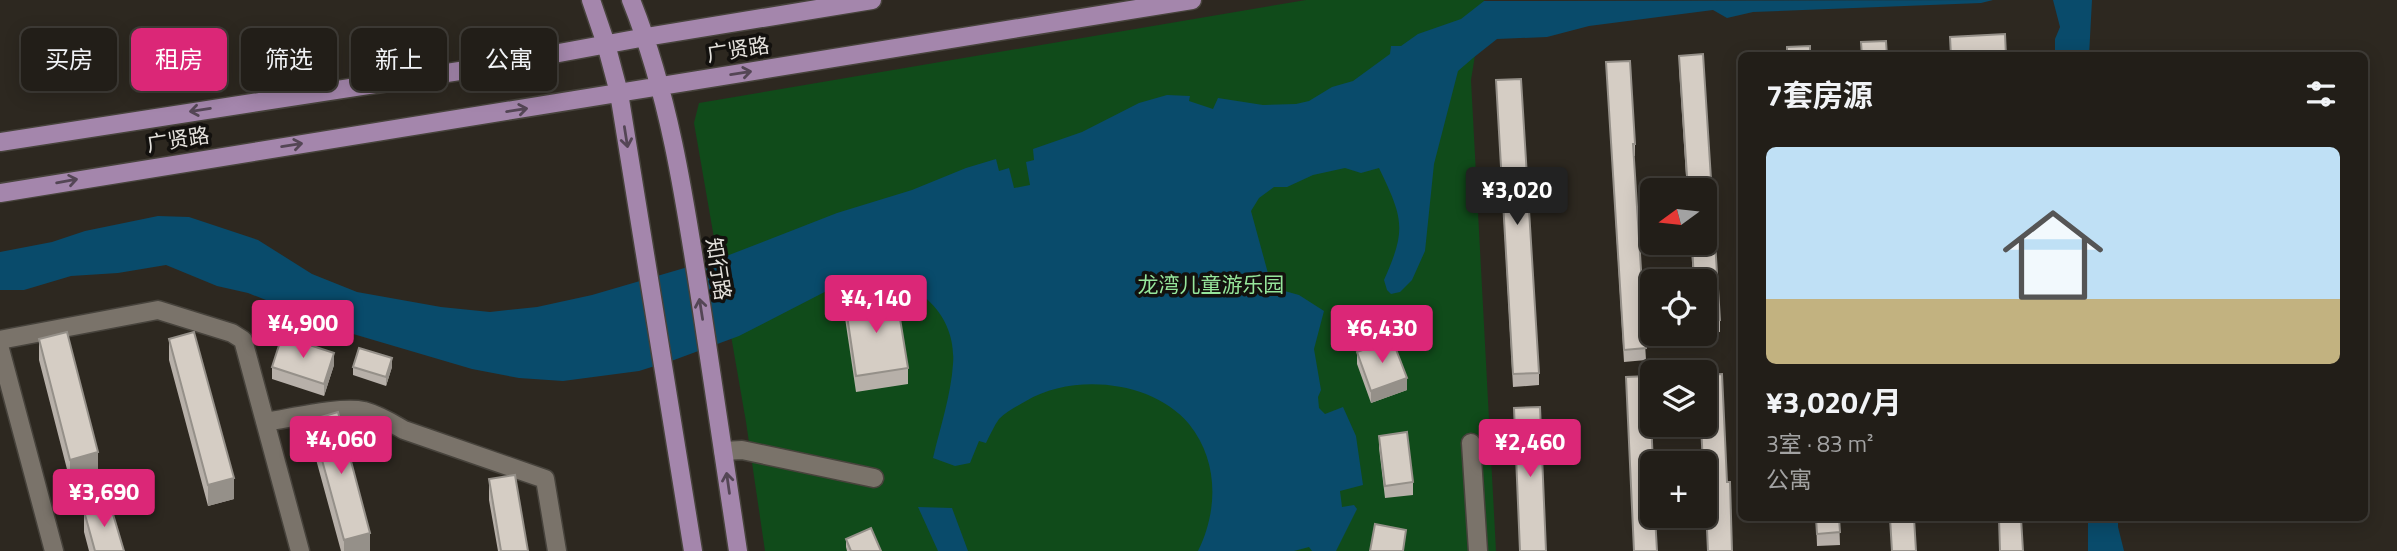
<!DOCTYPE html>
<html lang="zh">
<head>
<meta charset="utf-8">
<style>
	:root { --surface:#221e18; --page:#2a2721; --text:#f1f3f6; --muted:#a2a2a2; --line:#3f3c37; --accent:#db2777 }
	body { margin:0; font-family:"Titillium Web","Noto Sans SC",sans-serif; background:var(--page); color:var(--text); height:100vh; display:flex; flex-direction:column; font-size:26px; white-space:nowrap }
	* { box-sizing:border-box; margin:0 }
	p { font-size:23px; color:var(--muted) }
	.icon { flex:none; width:38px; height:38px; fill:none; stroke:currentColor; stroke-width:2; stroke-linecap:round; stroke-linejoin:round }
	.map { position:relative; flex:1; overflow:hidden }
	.sheet { position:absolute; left:1738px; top:52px; width:630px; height:469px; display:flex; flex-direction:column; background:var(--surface); border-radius:10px; box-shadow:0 4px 18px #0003,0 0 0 2px var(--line) }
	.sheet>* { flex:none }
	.top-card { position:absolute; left:21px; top:28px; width:665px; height:63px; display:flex; gap:14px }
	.needle { width:46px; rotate:255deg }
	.controls { position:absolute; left:1640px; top:178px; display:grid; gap:14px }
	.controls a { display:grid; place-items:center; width:77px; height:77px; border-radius:10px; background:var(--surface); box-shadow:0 4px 18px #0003,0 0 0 2px var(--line); font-size:35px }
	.price { position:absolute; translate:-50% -60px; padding:0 16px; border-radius:7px; background:var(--accent); color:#fff; font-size:23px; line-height:46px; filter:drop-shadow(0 2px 4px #0008) }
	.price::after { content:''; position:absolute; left:50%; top:42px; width:21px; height:16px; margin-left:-10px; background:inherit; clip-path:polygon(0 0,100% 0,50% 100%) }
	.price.current { background:#222; color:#fff }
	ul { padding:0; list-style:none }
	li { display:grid; align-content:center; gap:14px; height:371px; padding:0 28px }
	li+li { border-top:2px solid var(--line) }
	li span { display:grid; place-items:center; height:217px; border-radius:10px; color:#555 }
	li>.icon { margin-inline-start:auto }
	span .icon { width:126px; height:126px; fill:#fffc; stroke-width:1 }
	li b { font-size:30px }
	h2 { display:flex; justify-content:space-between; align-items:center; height:84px; padding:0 28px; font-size:30px }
	.tag { padding:0 24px; border-radius:10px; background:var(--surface); box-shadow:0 4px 18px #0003,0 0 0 2px var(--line); font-size:24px; line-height:63px }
	.tag.current { background:var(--accent); color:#fff }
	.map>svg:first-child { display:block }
	.green { fill:#104b1a }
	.water { fill:#094b6b }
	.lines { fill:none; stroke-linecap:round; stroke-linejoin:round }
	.minor-casing { stroke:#47433c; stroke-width:21 }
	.major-casing { stroke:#47433c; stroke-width:21 }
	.minor { stroke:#7a736a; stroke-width:18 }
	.major { stroke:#a486ac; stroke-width:18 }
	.wall { fill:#b7b0a9 }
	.shaded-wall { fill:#959089 }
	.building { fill:#d5cdc4; stroke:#959089; stroke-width:2 }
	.oneway { stroke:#544655 }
	.labels { text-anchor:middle; stroke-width:7; stroke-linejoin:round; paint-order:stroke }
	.street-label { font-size:21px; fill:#e4e1dc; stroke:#13110e }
	.park-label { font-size:21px; fill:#96e69b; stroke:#13110e }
</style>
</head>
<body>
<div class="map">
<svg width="2397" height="551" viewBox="0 0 2397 551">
	<rect width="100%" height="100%" fill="#2d2820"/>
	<!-- green -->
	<path class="green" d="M1306,0H1484L1471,80L1496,551H765L746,422L694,123L699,103Z"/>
	<!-- water -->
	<path class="water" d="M1993,0L1981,3L1753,12L1727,18L1713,10L1589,26L1547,37L1497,39L1473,58L1458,71L1434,164L1425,251L1412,280L1400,292L1391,294L1387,290L1384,280C1407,229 1403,218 1379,168L1361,173L1345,168L1313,175L1287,187H1274L1259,198L1251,211L1269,277L1281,290L1299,295L1324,311L1314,349L1321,390L1318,397L1319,408L1325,414L1343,407L1356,436L1363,485L1340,491L1342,507L1354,505L1357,509L1336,551H1312L1309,547L1294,551H1198C1218,511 1219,461 1189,424C1152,380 1073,373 1026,401C1017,406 1006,412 999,419C994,426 990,435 986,443L979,441L970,463L955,466L933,458C940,428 951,395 953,364C958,304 898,265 844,282L739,336L674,360L639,371L563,381L519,378L472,369L343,331L322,316L291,310L248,293L217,286L166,265L118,273L71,276L24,290H0V252L52,242L85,231L158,216L189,217L258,240L312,274L357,292L441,307L490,312L537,307L592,295L729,255L837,213L912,190L966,168L996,159L999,171L1009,168L1014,188L1030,185L1026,162L1034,160L1033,149L1082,132L1139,103L1167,95L1190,96L1189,101L1213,109L1218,98L1263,105L1296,104L1309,101L1332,87L1353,81L1390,54L1391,46H1401L1418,34L1461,19L1484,1Z
		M2053,0H2092L2089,56H2055V39L2060,27Z
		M918,507L952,508L968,551H938Z
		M2088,518H2118V527L2124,551H2088Z"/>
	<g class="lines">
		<defs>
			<path id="minor" d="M0,340L158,310L232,333L243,340L300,551
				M0,349L54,551
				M265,422C292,418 340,406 364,411C379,415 392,423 404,430L545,479L557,551
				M1471,443L1478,551
				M723,451L742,450L874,478"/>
			<path id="major" d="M591,0L606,44L619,93L693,551
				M631,0C670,97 685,201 701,304C713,387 726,469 738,551
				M0,142L466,70L646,37L872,0
				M0,193L1192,0"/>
		</defs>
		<!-- minor casing -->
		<use href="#minor" class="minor-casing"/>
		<!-- major casing -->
		<use href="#major" class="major-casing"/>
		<!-- minor -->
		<use href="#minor" class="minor"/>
		<!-- major -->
		<use href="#major" class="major"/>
	</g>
	<!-- wall -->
	<path class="wall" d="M1703,54L1720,320V332L1704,333V282H1693L1691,243H1704V191H1687L1679,68V56Z
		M1606,62L1635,144V156H1634L1646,360L1624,362Z
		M1496,80L1539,373V385L1513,387Z
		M845,302L908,368V384L856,392L845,318Z
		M39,339L98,473L70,481L39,360Z
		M169,339L234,499L208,506L169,360Z
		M1357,352L1407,390L1371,403L1357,364Z
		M334,365L324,396L272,379V367Z
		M353,367H392L386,386L353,375Z
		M311,420L370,551H341L311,441Z
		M1379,436L1413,482V495L1385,498L1379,448Z
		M489,479L528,551H498L489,500Z
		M84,511L124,551H89L84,532Z
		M1816,518H1839L1840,545L1817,546Z
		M846,539L881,551H847L846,547Z"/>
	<!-- shaded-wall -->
	<path class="shaded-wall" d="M334,353V365L324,396V384Z
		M392,358V367L386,386V377Z
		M1407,378V390L1371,403V391Z
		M98,452V473L70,481V460Z
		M234,478V499L208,506V485Z
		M370,533V551H344V540Z"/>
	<!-- building -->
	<path class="building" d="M2005,34L2006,56H1951L1950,37Z
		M1886,41L1887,56H1862L1861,42Z
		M1810,46V56H1787V47Z
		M1703,54L1720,320L1704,321V282H1694L1692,243H1704V191H1688L1679,56Z
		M1630,61L1635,144H1633L1646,348L1624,350L1606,62Z
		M1521,79L1539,373L1513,374L1496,80Z
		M896,294L908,368L856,376L845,302Z
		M67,332L98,452L70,460L39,339Z
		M194,332L234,478L208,485L169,339Z
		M282,336L334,353L324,384L272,367Z
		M1392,339L1407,378L1371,391L1357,352Z
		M359,348L392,358L386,377L353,367Z
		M1722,374L1727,482H1730L1732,551H1708L1704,464H1703L1701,425H1704V375Z
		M1649,376L1653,464L1652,516H1655L1657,551H1634L1626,377Z
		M1540,407L1546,551H1520L1514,408Z
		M338,412L370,533L344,540L311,420Z
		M1407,432L1413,482L1385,486L1379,436Z
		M515,475L528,551H501L489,479Z
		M110,504L124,551H95L84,511Z
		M1816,518H1839L1840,532L1817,534Z
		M1890,518H1914L1916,551H1892Z
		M1999,518H2021L2023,551H2000Z
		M1375,524L1406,530L1403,551H1370Z
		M871,528L881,551H851L846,539Z"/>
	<!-- one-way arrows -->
	<defs><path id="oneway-shaft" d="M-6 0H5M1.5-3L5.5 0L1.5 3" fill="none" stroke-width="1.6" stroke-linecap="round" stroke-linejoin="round" transform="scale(1.75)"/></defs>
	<g class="oneway">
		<use href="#oneway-shaft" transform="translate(741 73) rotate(-9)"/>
		<use href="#oneway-shaft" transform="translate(200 110) rotate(171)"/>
		<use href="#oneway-shaft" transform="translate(517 110) rotate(-9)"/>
		<use href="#oneway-shaft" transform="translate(626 137) rotate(81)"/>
		<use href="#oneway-shaft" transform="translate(292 145) rotate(-9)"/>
		<use href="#oneway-shaft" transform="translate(67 181) rotate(-10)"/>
		<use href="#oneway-shaft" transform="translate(701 309) rotate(-99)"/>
		<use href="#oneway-shaft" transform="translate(728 483) rotate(-98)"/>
	</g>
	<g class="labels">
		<!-- street labels -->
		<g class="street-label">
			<text transform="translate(738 50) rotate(-9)" y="7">广贤路</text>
			<text transform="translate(178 140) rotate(-9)" y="7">广贤路</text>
			<text transform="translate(718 269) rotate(81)" y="7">知行路</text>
		</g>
		<!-- park labels -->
		<g class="park-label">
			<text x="1211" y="292">龙湾儿童游乐园</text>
		</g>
	</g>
</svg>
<div class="controls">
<a><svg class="needle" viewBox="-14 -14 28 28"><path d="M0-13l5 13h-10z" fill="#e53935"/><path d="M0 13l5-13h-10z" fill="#a2a2a2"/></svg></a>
<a><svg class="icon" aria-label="locate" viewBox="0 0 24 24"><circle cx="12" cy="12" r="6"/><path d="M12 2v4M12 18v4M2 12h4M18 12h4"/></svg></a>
<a><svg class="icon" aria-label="layers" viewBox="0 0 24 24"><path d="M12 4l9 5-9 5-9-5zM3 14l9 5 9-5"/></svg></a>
<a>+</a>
</div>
<b class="price current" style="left:1517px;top:227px">¥3,020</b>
<b class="price" style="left:876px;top:335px">¥4,140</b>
<b class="price" style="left:303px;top:360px">¥4,900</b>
<b class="price" style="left:1382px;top:365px">¥6,430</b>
<b class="price" style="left:341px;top:476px">¥4,060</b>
<b class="price" style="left:1530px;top:479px">¥2,460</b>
<b class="price" style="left:104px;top:529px">¥3,690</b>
<div class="top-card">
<a class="tag">买房</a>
<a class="tag current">租房</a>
<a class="tag">筛选</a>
<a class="tag">新上</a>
<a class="tag">公寓</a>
</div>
<section class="sheet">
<h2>7套房源<svg class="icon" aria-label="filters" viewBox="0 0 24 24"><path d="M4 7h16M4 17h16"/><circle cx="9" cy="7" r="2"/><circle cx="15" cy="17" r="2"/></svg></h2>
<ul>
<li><span style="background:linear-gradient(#bfe0f5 70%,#c2b280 0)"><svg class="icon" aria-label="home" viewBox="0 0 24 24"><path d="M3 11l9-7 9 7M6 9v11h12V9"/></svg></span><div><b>¥3,020/月</b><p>3室 · 83 m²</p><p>公寓</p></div></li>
</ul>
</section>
</div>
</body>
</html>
